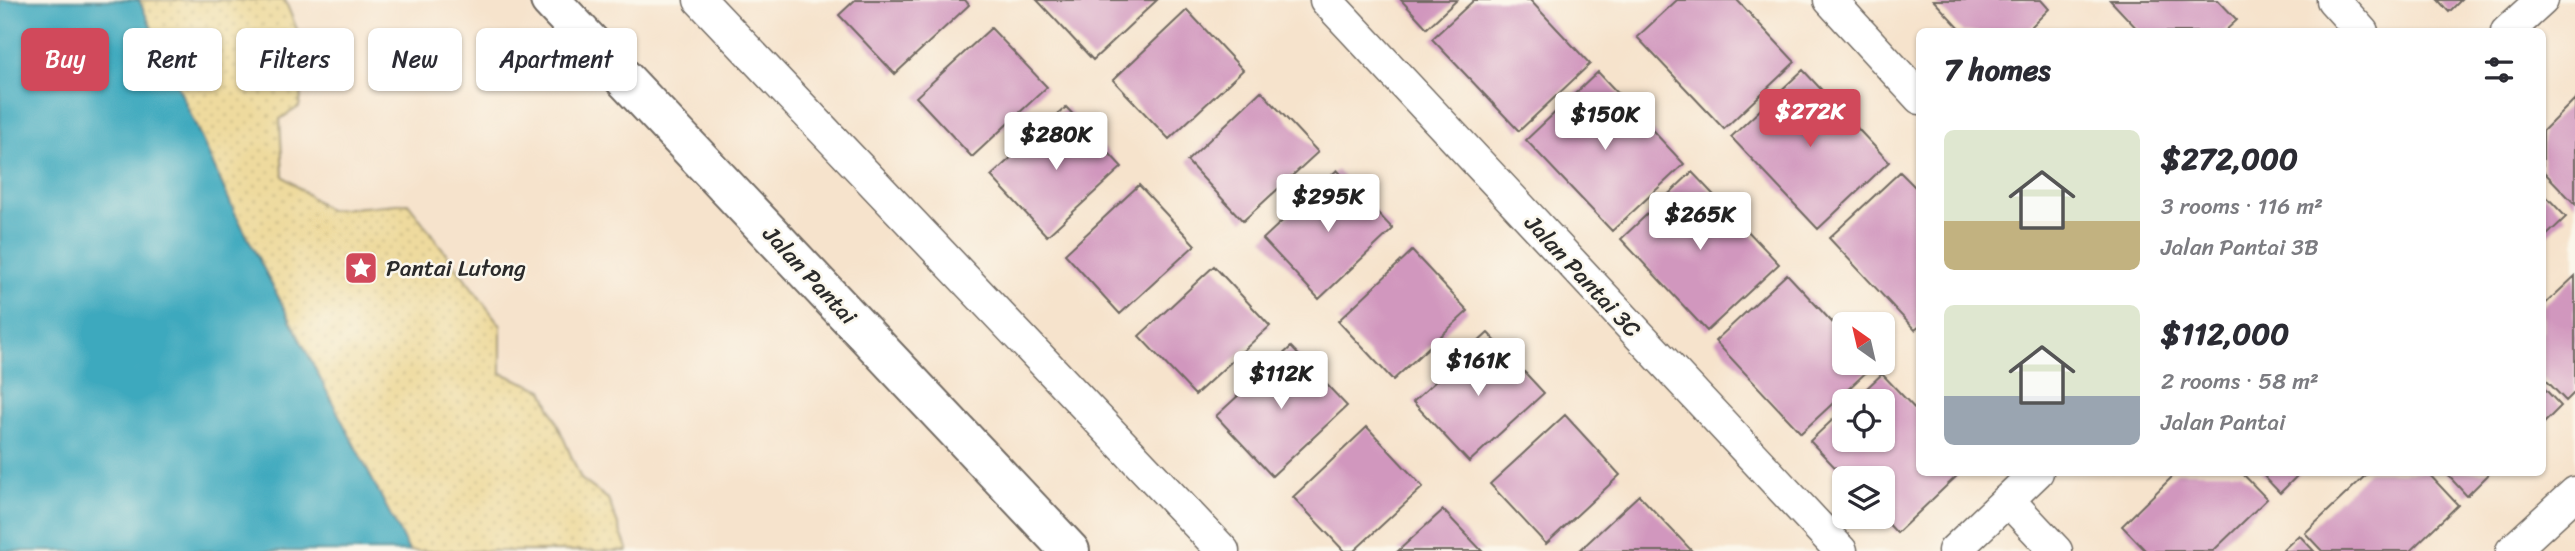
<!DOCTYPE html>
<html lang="en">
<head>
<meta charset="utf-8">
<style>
	:root { --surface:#fff; --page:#f2f2f3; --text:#2b2b33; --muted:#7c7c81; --accent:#d1495b }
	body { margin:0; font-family:Sriracha,sans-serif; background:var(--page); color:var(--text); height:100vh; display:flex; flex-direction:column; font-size:26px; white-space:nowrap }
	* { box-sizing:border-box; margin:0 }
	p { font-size:23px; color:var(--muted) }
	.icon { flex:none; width:38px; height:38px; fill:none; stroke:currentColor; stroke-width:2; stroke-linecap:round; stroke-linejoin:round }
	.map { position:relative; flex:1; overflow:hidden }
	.details { position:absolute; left:1916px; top:28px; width:630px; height:448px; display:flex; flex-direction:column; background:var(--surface); border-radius:10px; box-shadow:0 2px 5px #0004 }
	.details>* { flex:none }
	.hud { position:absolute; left:21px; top:28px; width:665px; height:63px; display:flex; gap:14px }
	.needle { width:46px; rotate:326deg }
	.tools { position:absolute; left:1832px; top:312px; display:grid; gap:14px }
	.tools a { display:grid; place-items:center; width:63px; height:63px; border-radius:10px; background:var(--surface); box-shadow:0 2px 5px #0004; font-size:35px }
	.price { position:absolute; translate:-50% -60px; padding:0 16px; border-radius:7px; background:#fff; color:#222; font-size:23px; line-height:46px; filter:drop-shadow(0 2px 4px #0008) }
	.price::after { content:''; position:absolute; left:50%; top:42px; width:21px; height:16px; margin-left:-10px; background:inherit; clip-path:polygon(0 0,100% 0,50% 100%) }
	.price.active { background:var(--accent); color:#fff }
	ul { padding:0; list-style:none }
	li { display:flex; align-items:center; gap:21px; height:175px; padding:0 28px }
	li span { display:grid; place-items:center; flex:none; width:196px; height:140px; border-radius:10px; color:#555 }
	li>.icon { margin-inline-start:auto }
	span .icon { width:84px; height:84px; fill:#fffc; stroke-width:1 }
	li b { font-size:30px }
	h2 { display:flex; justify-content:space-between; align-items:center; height:84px; padding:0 28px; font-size:30px }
	.pill { padding:0 24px; border-radius:10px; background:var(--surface); box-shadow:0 2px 5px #0004; font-size:24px; line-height:63px }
	.pill.active { background:var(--accent); color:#fff }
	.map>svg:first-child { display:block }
	.sand { fill:url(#sand-dots); stroke:#8c8264; stroke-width:2 }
	.water { fill:#3ea9be; stroke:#346a74; stroke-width:2 }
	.building { fill:#d197be }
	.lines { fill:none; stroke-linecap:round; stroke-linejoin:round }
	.minor-casing { stroke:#726b63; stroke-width:35 }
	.tertiary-casing { stroke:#726b63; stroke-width:42 }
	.minor { stroke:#fff; stroke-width:32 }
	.tertiary { stroke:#fff; stroke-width:38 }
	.labels { text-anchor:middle; stroke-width:5; stroke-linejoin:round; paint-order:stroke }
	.poi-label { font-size:23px; fill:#2b2b2b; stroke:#fbf7ec; text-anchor:start }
	.street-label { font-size:23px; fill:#2b2b2b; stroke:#fbf7ec }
</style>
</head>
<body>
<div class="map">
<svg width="2575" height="551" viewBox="0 0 2575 551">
	<defs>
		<pattern id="sand-dots" width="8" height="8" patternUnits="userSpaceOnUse" patternTransform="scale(1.75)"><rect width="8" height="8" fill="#eeda9e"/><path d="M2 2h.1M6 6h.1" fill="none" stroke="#cb8" stroke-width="1.8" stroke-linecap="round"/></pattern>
	</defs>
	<rect width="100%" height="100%" fill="#fbf7ec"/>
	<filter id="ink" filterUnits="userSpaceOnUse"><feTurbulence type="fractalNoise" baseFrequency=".0143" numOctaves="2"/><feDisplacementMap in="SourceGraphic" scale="14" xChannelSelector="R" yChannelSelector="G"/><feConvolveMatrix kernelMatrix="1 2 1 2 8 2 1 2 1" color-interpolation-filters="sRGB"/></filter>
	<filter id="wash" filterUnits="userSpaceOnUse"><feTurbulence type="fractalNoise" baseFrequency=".00686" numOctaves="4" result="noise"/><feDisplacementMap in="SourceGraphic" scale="28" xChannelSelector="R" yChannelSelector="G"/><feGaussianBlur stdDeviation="1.57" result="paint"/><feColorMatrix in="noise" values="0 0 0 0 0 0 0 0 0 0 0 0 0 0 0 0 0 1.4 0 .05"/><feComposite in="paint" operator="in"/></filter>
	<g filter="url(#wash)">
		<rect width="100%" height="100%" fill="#f6e3cc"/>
		<!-- sand -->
		<path class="sand" d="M139,0H285L309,59L299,107L280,119L283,176L328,210L408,203L501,326V373L543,390L581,479L608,499L628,551H409L234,211Z"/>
		<!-- water -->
		<path class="water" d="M0,0H139L234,211L409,551H0Z"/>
		<g id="blocks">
			<!-- building -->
			<path class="building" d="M855,0H965L969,5L895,74L839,15Z
				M1037,0H1157L1093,60Z
				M1401,0H1457L1427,28Z
				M1474,0H1530L1590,64L1519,131L1432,39Z
				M1677,0H1737L1795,62L1724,129L1637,37Z
				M1933,0H2041L2049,9L2026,32H1963Z
				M2110,0H2218L2237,20L2224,32H2140Z
				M2438,0H2461L2449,12Z
				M1187,10L1243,70L1169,139L1113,80Z
				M991,28L1047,87L972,157L916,97Z
				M1803,70L1889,162L1818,229L1731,137Z
				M1598,72L1684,164L1612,231L1526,140Z
				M1261,91L1318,152L1243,221L1187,161Z
				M2575,99V204L2543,171V131Z
				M1066,107L1122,167L1047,236L991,176Z
				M1337,170L1393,229L1319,299L1263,239Z
				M1692,172L1779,264L1707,331L1621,239Z
				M1900,172L1920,192V326L1915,330L1829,238Z
				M1139,185L1195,245L1120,314L1065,254Z
				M2543,193L2566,217L2543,239Z
				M1412,251L1468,311L1393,380L1338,321Z
				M1214,266L1270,326L1195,395L1139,336Z
				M1787,274L1844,335V362H1870L1873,366L1801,433L1715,341Z
				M2575,276V392L2566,401L2543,377V306Z
				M1488,333L1544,393L1469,462L1413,402Z
				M1291,347L1347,406L1272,476L1216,416Z
				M1882,374L1920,414V472H1961L1897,533L1883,518V478H1845L1810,441L1844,409V439H1883V401H1853Z
				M2543,387L2561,406L2543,424Z
				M1565,415L1620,475L1546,544L1490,484Z
				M1367,427L1423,487L1354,551H1344L1293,497Z
				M2177,472H2241L2267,499L2213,551H2146L2122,526Z
				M2260,472H2301L2280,493Z
				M2369,472H2427L2458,505L2410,551H2322L2305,533Z
				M2445,472H2491L2467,496Z
				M1639,495L1692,551H1579Z
				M1443,510L1482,551H1398Z
				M2299,535L2314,551H2282Z"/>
		</g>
	</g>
	<g filter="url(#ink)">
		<use href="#blocks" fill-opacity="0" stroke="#726b63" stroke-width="2"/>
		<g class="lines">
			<defs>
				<path id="minor" d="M700,0L1223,551
					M1326,0L1841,551
					M1830,0L1920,98
					M2333,0L2362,32
					M2507,32L2542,0
					M2008,500L2056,551
					M1954,551L2037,472
					M2512,551L2575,493"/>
				<path id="tertiary" d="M550,0L1070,551"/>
			</defs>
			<!-- minor casing -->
			<use href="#minor" class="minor-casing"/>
			<!-- tertiary casing -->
			<use href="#tertiary" class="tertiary-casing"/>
			<!-- minor -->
			<use href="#minor" class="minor"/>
			<!-- tertiary -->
			<use href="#tertiary" class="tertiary"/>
		</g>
	</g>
	<!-- icons -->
	<defs>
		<symbol id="sight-square" viewBox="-11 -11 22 22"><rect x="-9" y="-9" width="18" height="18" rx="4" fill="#d1495b" stroke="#fbf7ec"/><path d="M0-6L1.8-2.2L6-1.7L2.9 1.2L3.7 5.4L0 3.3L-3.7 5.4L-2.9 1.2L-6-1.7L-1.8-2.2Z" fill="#fff"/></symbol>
	</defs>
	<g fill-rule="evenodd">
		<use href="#sight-square" x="342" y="249" width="38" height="38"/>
	</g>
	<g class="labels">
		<!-- poi labels -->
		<g class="poi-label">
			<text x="386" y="276">Pantai Lutong</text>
		</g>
		<!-- street labels -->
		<g class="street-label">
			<text transform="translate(810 275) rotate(47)" y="8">Jalan Pantai</text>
			<text transform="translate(1583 276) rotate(47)" y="8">Jalan Pantai 3C</text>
		</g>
	</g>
</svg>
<div class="tools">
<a><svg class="needle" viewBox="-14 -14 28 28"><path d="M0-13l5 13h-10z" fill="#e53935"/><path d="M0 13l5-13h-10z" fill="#7c7c81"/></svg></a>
<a><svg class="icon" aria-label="locate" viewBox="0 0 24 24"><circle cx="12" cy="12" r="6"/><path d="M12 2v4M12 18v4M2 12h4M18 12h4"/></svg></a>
<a><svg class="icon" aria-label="layers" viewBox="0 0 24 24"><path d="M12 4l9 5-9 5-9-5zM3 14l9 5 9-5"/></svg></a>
</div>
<b class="price active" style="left:1810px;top:149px">$272K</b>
<b class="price" style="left:1605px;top:152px">$150K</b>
<b class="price" style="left:1056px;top:172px">$280K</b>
<b class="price" style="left:1328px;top:234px">$295K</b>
<b class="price" style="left:1700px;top:252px">$265K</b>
<b class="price" style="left:1478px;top:398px">$161K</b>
<b class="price" style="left:1281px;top:411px">$112K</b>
<div class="hud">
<a class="pill active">Buy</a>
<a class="pill">Rent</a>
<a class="pill">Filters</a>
<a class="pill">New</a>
<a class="pill">Apartment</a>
</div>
<section class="details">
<h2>7 homes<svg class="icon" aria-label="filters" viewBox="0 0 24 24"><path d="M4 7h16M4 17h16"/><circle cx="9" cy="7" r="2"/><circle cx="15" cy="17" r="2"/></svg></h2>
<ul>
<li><span style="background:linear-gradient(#dfe7d0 65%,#c2b280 0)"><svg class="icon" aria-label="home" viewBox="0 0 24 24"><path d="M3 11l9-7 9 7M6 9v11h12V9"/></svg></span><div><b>$272,000</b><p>3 rooms · 116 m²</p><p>Jalan Pantai 3B</p></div></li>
<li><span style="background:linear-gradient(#dfe7d0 65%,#9aa5b1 0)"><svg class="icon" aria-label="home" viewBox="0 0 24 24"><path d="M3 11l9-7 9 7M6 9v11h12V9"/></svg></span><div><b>$112,000</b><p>2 rooms · 58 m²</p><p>Jalan Pantai</p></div></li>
</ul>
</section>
</div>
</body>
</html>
